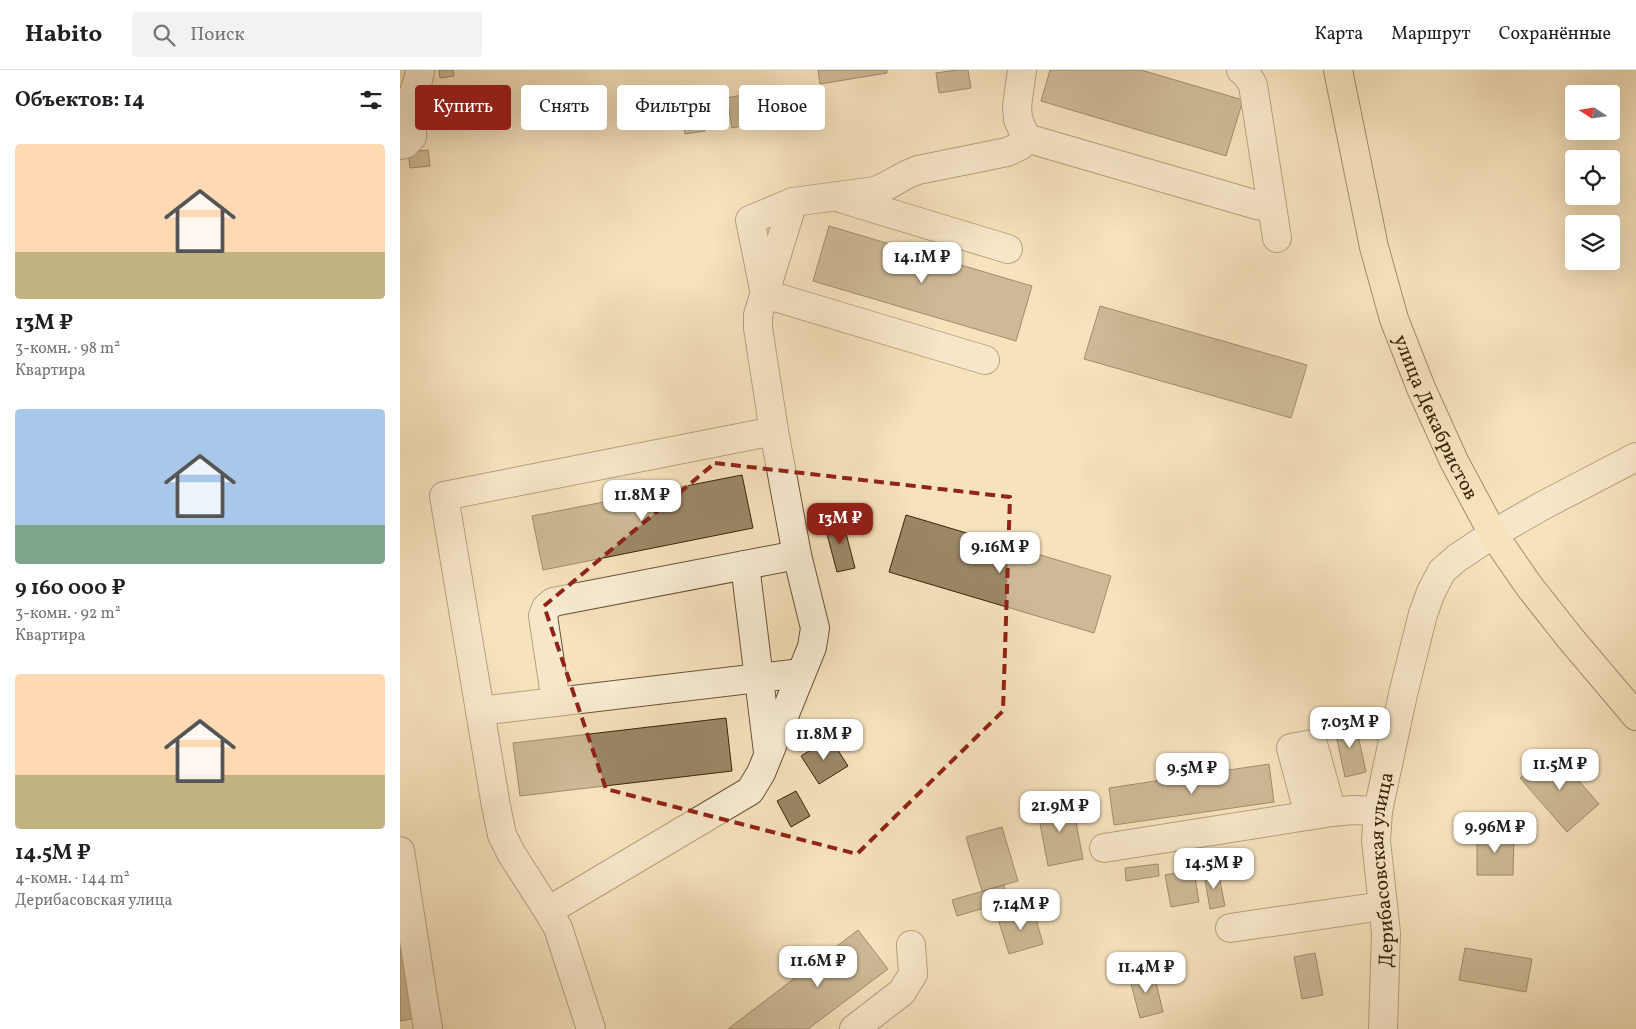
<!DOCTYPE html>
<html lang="ru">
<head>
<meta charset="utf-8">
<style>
	:root { --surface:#fff; --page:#f2f2f2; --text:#202124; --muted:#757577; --line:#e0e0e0; --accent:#8f2418 }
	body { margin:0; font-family:Vollkorn,serif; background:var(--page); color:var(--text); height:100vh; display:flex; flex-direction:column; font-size:19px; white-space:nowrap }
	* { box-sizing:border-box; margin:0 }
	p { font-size:16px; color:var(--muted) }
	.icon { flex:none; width:28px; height:28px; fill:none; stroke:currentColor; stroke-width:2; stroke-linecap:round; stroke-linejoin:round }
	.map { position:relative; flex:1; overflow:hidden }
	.details { display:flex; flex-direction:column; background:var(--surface); width:400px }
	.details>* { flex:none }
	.banner { position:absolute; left:15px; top:15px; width:475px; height:45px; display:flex; gap:10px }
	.needle { width:32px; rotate:282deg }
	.controls { position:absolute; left:1165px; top:15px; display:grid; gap:10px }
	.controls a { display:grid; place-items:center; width:55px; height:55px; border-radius:5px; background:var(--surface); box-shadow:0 5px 20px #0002; font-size:25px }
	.price { position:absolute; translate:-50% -42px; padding:0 11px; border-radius:10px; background:#fff; color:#222; font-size:16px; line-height:32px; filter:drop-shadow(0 1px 2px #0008) }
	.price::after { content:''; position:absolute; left:50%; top:30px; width:15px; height:11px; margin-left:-8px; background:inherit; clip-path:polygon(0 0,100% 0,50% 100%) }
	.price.current { background:var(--accent); color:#fff }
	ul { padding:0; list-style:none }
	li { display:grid; align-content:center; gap:10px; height:265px; padding:0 15px }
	li span { display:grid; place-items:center; height:155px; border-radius:5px; color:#555 }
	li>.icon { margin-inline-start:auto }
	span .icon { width:90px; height:90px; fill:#fffc; stroke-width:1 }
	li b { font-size:21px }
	h2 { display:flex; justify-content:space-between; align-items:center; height:60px; padding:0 15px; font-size:21px }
	.chip { padding:0 18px; border-radius:5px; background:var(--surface); box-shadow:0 5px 20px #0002; font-size:18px; line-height:45px }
	.chip.current { background:var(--accent); color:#fff }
	header { display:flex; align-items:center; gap:30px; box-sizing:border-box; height:70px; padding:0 25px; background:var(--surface); border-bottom:1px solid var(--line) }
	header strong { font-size:24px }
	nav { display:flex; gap:28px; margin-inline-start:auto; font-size:18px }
	.search { width:350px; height:45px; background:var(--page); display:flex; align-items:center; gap:12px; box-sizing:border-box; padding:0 18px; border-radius:5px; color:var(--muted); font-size:19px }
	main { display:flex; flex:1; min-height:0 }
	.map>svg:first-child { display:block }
	.building { fill:#9b8766; stroke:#392508 }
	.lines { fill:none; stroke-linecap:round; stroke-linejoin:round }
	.minor-casing { stroke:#685435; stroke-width:30 }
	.major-casing { stroke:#392508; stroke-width:30 }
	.minor { stroke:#f9ecd4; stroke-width:28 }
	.major { stroke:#f6e2bd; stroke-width:28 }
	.marked { fill:none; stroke:#8f2418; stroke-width:4; stroke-dasharray:10 6; stroke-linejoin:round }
	.labels { text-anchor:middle; stroke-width:4.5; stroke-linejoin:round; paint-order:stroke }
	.street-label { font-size:20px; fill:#392508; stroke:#f9ecd4 }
</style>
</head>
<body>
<header>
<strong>Habito</strong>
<div class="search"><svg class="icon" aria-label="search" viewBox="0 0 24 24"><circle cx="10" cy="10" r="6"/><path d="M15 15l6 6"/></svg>Поиск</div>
<nav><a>Карта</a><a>Маршрут</a><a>Сохранённые</a></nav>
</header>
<main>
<section class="details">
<h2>Объектов: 14<svg class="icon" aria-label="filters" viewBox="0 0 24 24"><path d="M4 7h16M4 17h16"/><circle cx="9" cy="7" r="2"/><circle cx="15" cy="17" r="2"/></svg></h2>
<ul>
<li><span style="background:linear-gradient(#ffd9b3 70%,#c2b280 0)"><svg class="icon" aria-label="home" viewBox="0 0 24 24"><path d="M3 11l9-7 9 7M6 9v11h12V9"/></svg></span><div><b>13M ₽</b><p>3-комн. · 98 m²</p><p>Квартира</p></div></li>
<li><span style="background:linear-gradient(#a9c7e8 75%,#7fa58c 0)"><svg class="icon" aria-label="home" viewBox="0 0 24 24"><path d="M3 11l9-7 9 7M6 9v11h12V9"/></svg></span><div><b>9 160 000 ₽</b><p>3-комн. · 92 m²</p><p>Квартира</p></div></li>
<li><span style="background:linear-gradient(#ffd9b3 65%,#c2b280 0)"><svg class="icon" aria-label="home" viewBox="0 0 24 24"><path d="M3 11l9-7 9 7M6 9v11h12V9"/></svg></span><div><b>14.5M ₽</b><p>4-комн. · 144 m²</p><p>Дерибасовская улица</p></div></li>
</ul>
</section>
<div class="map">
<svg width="1236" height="959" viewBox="0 0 1236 959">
	<rect width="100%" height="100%" fill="#f6e2bd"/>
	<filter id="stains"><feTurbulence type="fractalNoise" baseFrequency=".004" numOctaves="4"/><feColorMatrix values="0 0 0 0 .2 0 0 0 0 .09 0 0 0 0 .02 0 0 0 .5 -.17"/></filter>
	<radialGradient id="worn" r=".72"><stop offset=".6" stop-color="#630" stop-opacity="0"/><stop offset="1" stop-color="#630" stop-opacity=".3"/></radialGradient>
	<!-- building -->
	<path class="building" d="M39,0H53L54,6L40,8Z
		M418,0H487V3L420,14Z
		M557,0H568L571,18L539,23L536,3Z
		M650,0H741L843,30L826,86L641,31Z
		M347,24L352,54L332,58L327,28Z
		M301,32L305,61L285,64L280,35Z
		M28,80L30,96L10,98L8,82Z
		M429,156L632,216L616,271L413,211Z
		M700,236L907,295L891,348L684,289Z
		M342,405L353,458L143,500L132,446Z
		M506,445L711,506L694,563L489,502Z
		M442,448L455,498L437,502L424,453Z
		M326,648L332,701L120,726L113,673Z
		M955,651L966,702L945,707L934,656Z
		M430,668L448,696L419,714L401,686Z
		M1152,680L1199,734L1167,762L1120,708Z
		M869,694L874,732L714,755L709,718Z
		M396,721L410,746L391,757L377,731Z
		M672,731L683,789L648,796L637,738Z
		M602,757L618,811L582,821L566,767Z
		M1077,763H1114L1113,805H1077Z
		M758,794L759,806L726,811L725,798Z
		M794,800L799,832L771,837L765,805Z
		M818,801L825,836L810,839L804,804Z
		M604,815L608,831L557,846L552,830Z
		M0,839L18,948L0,951Z
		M633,839L643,874L609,884L598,849Z
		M458,860L488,899L408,959H328Z
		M1065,878L1132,889L1126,922L1059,910Z
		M915,883L923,925L902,929L894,887Z
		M753,900L763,942L740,948L729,906Z"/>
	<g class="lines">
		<defs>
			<g id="minor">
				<path d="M622,0L617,36L618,49L626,68L857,135L872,138"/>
				<path d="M841,0L847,5L853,15L877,168"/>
				<path d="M0,75L5,74L12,67C13,56 10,46 11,35C12,22 19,14 20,0"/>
				<path d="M443,129L608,179"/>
				<path d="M393,132L350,150L365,224L585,290"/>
				<path d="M374,361L358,258V245L393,132L475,121C490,116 502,105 518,100L607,82L620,76L626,68"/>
				<path d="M345,495L368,682"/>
				<path d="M156,632L143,546L146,538L153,532L397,485"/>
				<path d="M80,641L401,603"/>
				<path d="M909,745L891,678L913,674L932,742"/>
				<path d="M704,778L932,742L953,740L978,741"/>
				<path d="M0,781L28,959"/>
				<path d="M148,841L350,721L361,703L412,577L415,558L397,485L374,361L44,426L96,736L102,765L111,783L148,841L158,858L191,959"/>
				<path d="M830,858L983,836"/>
				<path d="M454,959L502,922L513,904L511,875"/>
				<path id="s1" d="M983,959L986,863L976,771L978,741L1003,624L1023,544L1031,522L1042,501L1057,488L1093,464L1142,436L1236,387"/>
			</g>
			<g id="major">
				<path id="s2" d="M938,0L974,177L994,249L1021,318L1054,391L1093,464L1129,516L1170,568L1236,646"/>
			</g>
		</defs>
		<!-- minor casing -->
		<use href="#minor" class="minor-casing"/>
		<!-- major casing -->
		<use href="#major" class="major-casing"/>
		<!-- minor -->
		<use href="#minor" class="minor"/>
		<!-- major -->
		<use href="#major" class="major"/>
	</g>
	<!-- marked area -->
	<path d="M0 0H1236V959H0ZM315,393L610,427L603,641L457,784L206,719L144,536Z" fill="#f6e2bd" fill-opacity=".55" fill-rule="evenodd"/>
	<path class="marked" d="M315,393L610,427L603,641L457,784L206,719L144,536Z"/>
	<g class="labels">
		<!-- street labels -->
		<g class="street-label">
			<text dy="7" stroke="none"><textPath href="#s2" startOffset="362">улица Декабристов</textPath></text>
			<text dy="7" stroke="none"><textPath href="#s1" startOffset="160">Дерибасовская улица</textPath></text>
		</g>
	</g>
	<rect width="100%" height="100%" filter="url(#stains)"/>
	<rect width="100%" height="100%" fill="url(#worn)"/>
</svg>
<div class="controls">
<a><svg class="needle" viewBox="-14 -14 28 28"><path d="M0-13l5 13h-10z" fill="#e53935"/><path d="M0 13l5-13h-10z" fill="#757577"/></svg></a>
<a><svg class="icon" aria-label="locate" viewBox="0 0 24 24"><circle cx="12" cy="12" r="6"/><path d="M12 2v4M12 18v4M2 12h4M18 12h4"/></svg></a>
<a><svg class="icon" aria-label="layers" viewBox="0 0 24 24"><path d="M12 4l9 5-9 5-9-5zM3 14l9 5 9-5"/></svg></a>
</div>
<b class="price" style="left:522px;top:214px">14.1M ₽</b>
<b class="price" style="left:242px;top:452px">11.8M ₽</b>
<b class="price current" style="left:440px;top:475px">13M ₽</b>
<b class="price" style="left:600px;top:504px">9.16M ₽</b>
<b class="price" style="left:950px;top:679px">7.03M ₽</b>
<b class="price" style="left:424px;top:691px">11.8M ₽</b>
<b class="price" style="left:1160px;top:721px">11.5M ₽</b>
<b class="price" style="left:792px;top:725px">9.5M ₽</b>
<b class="price" style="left:660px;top:763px">21.9M ₽</b>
<b class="price" style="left:1095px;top:784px">9.96M ₽</b>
<b class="price" style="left:814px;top:820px">14.5M ₽</b>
<b class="price" style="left:621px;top:861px">7.14M ₽</b>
<b class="price" style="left:418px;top:918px">11.6M ₽</b>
<b class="price" style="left:746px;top:924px">11.4M ₽</b>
<div class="banner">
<a class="chip current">Купить</a>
<a class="chip">Снять</a>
<a class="chip">Фильтры</a>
<a class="chip">Новое</a>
</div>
</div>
</main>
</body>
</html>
